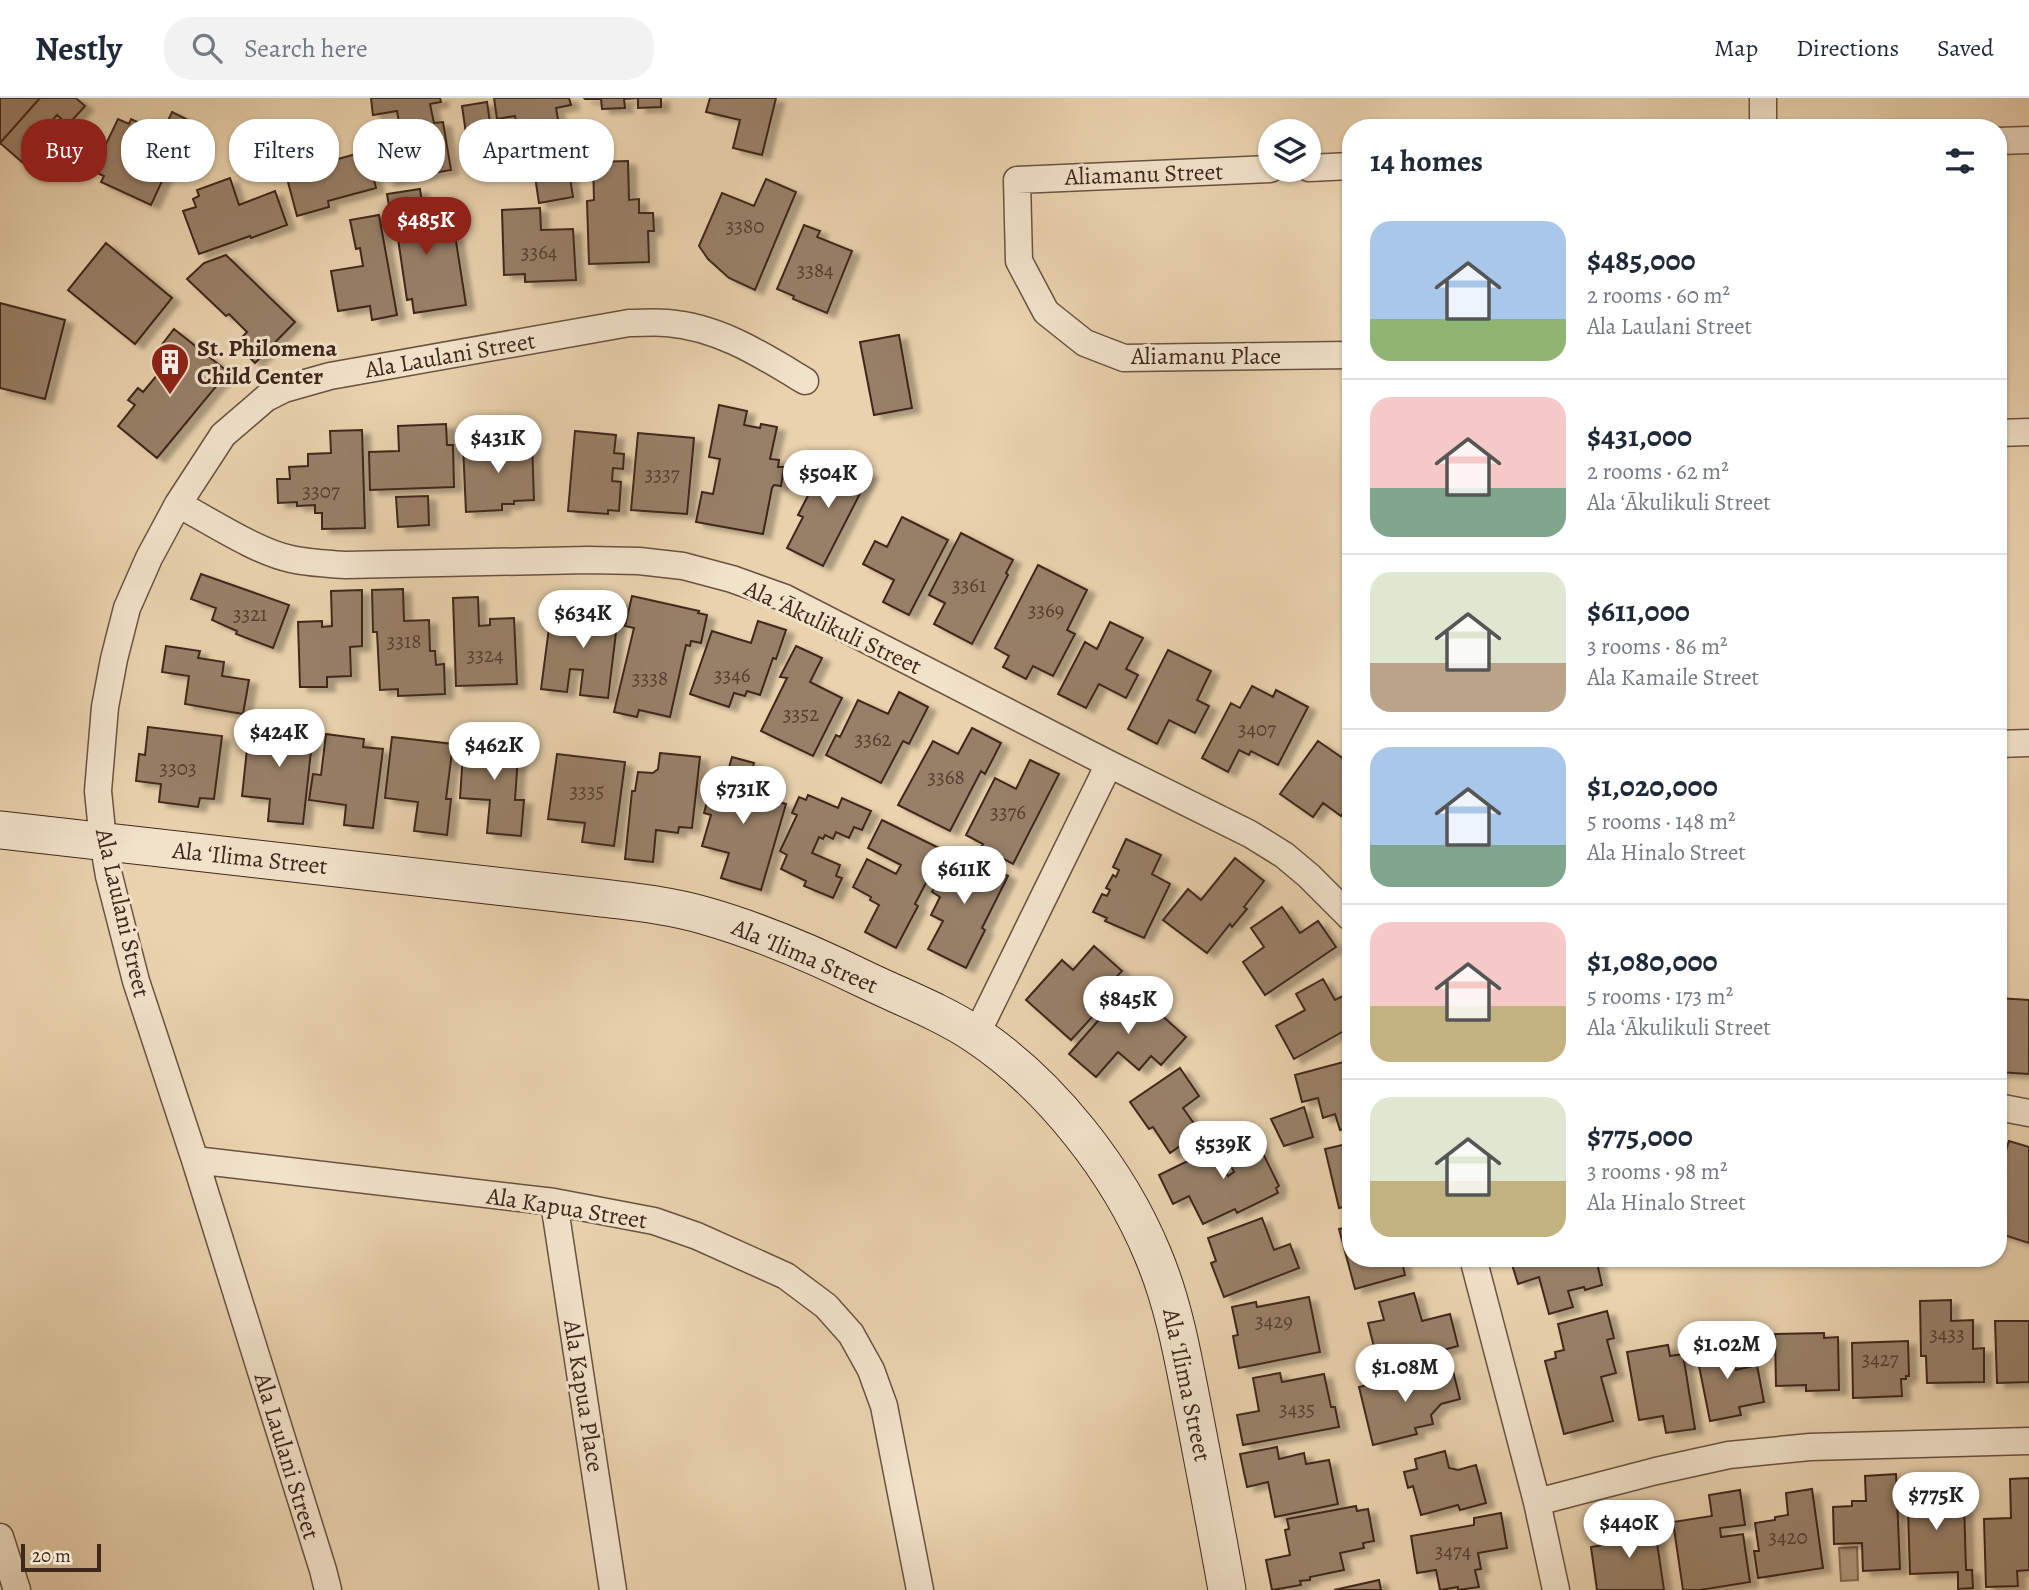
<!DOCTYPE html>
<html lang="en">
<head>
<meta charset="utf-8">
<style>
	:root { --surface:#fff; --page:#f2f2f3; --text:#1f2937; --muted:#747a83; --line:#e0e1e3; --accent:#8f2418 }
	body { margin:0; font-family:Alegreya,serif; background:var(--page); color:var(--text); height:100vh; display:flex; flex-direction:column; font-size:26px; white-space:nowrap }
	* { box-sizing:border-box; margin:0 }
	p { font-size:23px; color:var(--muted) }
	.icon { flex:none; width:38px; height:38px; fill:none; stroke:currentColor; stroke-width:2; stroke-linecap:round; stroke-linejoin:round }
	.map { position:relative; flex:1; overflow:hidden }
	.drawer { position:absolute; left:1342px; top:21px; width:665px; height:1148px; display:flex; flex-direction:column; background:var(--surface); border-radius:28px; box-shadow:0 2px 5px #0004 }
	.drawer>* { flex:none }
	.guide { position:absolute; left:21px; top:21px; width:665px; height:63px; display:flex; gap:14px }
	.fabs { position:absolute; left:1258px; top:21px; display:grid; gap:14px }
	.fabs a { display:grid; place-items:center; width:63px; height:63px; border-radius:50%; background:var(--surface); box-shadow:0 2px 5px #0004; font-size:35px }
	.scale { position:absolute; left:21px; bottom:18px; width:80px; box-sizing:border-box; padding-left:7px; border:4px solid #40271d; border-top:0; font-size:19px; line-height:24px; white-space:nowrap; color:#40271d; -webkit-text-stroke:5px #f1e2ca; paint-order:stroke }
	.price { position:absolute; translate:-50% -60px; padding:0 16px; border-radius:24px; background:#fff; color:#222; font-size:23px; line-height:46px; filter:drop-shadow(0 2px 4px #0008) }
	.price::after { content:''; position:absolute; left:50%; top:42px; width:21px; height:16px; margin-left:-10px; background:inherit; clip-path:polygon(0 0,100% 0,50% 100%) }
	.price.current { background:var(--accent); color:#fff }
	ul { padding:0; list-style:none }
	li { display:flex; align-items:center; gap:21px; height:175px; padding:0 28px }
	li+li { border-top:2px solid var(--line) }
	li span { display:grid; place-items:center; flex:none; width:196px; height:140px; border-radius:21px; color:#555 }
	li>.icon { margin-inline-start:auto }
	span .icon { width:84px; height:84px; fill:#fffc; stroke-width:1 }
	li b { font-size:30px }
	h2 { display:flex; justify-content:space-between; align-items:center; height:84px; padding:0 28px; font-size:30px }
	.tag { padding:0 24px; border-radius:28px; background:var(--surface); box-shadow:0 2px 5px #0004; font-size:24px; line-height:63px }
	.tag.current { background:var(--accent); color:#fff }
	header { display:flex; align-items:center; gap:42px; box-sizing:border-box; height:98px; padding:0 35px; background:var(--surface); border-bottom:2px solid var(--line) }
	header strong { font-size:33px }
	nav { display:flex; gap:38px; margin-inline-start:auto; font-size:24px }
	.search { width:490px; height:63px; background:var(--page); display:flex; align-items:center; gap:18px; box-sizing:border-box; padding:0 24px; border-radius:28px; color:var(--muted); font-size:26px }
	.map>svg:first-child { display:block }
	.water { fill:#b0987c; stroke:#836b56; stroke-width:2 }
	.building { fill:#988068; stroke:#40271d; stroke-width:2; filter:url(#shadow) }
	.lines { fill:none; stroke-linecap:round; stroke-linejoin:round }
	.street-casing { stroke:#6a5241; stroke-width:29 }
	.secondary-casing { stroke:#40271d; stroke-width:39 }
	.street { stroke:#f1e2ca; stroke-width:26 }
	.secondary { stroke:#f1e2ca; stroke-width:37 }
	.labels { text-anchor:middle; stroke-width:6; stroke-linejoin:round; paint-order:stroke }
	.number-label { font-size:21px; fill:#563d30 }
	.street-label { font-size:24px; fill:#40271d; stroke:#f1e2ca }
	.poi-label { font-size:24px; font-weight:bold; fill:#40271d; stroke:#f1e2ca; text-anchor:start }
</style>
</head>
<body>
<header>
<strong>Nestly</strong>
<div class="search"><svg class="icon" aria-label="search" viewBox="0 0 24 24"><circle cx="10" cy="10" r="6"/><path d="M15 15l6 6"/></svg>Search here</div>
<nav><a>Map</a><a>Directions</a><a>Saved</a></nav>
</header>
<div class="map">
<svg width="2029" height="1492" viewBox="0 0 2029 1492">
	<defs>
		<filter id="shadow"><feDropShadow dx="8" dy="4.5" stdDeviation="2" flood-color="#0004"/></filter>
	</defs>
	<rect width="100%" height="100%" fill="#e9d2ad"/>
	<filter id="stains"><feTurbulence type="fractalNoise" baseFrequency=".00286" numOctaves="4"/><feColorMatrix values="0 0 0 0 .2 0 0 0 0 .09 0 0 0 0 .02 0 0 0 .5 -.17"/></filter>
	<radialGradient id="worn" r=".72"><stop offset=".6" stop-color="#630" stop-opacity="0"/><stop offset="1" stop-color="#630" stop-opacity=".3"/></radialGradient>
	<!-- water -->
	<path class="water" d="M1857,1449L1858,1482L1841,1483L1839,1450Z"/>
	<!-- building -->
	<path class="building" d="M0,0H40L0,45Z
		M40,0H76L85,8L68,27L57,17L39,37L58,53L37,77L0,45Z
		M371,0H440L441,4L430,6L434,25L443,24L451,72L387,83L381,51L403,47L397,13L373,17Z
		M494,0H569L571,7L556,10L563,50L522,57L515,18L497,21Z
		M584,0H661V9L638,10V0L624,1L625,10L602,11L601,1H585Z
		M710,0H776L762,57L733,50L740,22L706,14Z
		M487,4L492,38L467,42L462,8Z
		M172,14L190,23L151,107L101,84L104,78L93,73L118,21L129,26L131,21L162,35Z
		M321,43L327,64L367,53L376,90L328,103L329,109L297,118L285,73L294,70L289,52Z
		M628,63L629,102L639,101V115H653L654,133H648L649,164L589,166L587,103L594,102L593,64Z
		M568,67L573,99L539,105L534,72Z
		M230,80L239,107L275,93L287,127L251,140L250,138L199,156L183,113L196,109L193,101L199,98L197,92Z
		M766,81L796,94L755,192L729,180L708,161L699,148L722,95L754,108Z
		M420,91L427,141L455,137L466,207L414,215L412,201L407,202L397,134L409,133L408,128L393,131L387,96Z
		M540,110L541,132L573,131L576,182L525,184V176L504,177L502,112Z
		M379,117L397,217L372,222L370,208L338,213L331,173L363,168L360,150L356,151L350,122Z
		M804,127L820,133L817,139L852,153L827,215L793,201L794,198L777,191Z
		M106,145L172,200L135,246L68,192Z
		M226,157L295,224L255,265L236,246L247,234L229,216L226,218L187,181L204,165Z
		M0,205L65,222L45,301L0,290Z
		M174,231L228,274L157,360L118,328L135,307L128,302L138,290L143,294L169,263L157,253Z
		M899,237L912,310L874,317L860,244Z
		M719,307L747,313L744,327L760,330L761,326L777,329L770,361L779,362L778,369H784L781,388L774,387L772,390L763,436L696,424L702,394L713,396L720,361L709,359Z
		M446,326L447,347H453L454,389L370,392L369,354L399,353L398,328Z
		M362,332L365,430L322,431V415H315V407L297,408V404L278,405L277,381H290L289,369L308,368V356L331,355L330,333Z
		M575,333L616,337L614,355L624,356L623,371L613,370L612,383L621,384L619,413L608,412V416L568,413Z
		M638,335L694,340L687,416L631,412Z
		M532,344L534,402L514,403V406H502V412L466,414L463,348Z
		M834,358L870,376L823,468L787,450L803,419L798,417L817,380L821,383Z
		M428,398L429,427L398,429L396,399Z
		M902,419L948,442L909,517L883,504L894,482L863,466L875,443L887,449Z
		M961,435L1013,462L1006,475L1008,477L972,546L934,526L945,505L929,497Z
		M1038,467L1087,492L1067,532L1075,536L1053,578L1033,568L1026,581L1003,569L1009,558L995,550Z
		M201,476L289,507L273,550L236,536L237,533L212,522L216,510L191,501Z
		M403,491L404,523L429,522L430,553H435L436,567L444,566L445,596L398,598V591L380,592L377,534H373L372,492Z
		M362,492V548L350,549L351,578L327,579V589H300L298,524L322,523V529L332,528L331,493Z
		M592,498L620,502L608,600L580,597L583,572L570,571L567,594L541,591L550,522L588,527Z
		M632,498L699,513L698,515L707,517L701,545L691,543L690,548L686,547L670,619L639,612L637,619L614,614L634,530L625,528Z
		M478,499L479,528L490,527V521L514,520L517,586L456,588L453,500Z
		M758,523L786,532L776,561L773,560L760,597L747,593L745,598L734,595L729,609L690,596L712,533L751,545Z
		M1110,524L1143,540L1126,571L1138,577L1126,600L1099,586L1086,610L1058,596L1085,544L1097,551Z
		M166,548L200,553L198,560L224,564L222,578L249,582L243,616L185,606L189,578L162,574Z
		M796,548L822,560L810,584L842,600L813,658L761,633L787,580L780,579Z
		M1168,552L1211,573L1197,602L1209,608L1195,635L1169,622L1157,646L1128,631Z
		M1252,588L1273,599L1276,592L1308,609L1278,667L1251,653L1249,657L1239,652L1228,674L1202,660L1231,605L1240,610Z
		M899,594L928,609L909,646L903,643L881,685L826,657L836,637L840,639L858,602L888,616Z
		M282,622L306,625L304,643L312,644L303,726L268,723L270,701L242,698L250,623L279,626Z
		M148,629L222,638L214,701L200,700L198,709L159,704L161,686L136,683L139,656L145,657Z
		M972,630L1001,645L985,676L981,673L950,733L898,707L933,643L958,656Z
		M326,636L364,641L363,649L383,651L373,730L344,727L346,707L309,702L313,676L321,677Z
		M392,639L453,646L446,701H451L447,737L414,733L418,704L385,700Z
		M464,640L519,643L515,702H524L521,738L487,735L490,702L460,700Z
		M1318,643L1351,666V704L1341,718L1323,705L1313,719L1280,696Z
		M660,655L700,659L692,730L679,729L678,735L656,732L653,764L625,761L632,693H635L638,674L653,675L658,671Z
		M557,656L625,664L614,748L582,744L585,725L548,721Z
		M732,659L754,665L748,688L757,690L755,697L786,706L761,792L721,780L729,755L702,748L711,717L704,715L709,696L716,698L722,679L726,680Z
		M1030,662L1059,676L1013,766L981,749L983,746L966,737L995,680L1016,691Z
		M808,697L838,710L842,700L871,713L862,732L854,729L849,740L836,734L833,741L825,737L823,741L819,739L812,755L840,767L836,778L842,780L833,800L804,788L806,783L781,771L787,757L780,753L797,717L792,715L799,699L806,702Z
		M882,722L943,752L915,806L918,808L896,850L865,834L879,807L870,802L871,799L853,789L867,761L896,776L901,767L868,750Z
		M1126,741L1161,757L1152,776L1170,786L1144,840L1105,823L1107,820L1093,814L1102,796L1107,798L1110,792L1106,790L1113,777L1116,779L1119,772L1113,769Z
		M954,751L1008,778L982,830L985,832L966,870L928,851L943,823L931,817L940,799L932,794Z
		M1235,760L1264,783L1244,809L1247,811L1232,829L1230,826L1207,855L1163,822L1188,791L1201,802Z
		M1282,809L1300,835L1318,823L1336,849L1265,897L1243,864L1264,849L1251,830Z
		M1094,848L1122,873L1087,910L1095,916L1071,942L1026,902L1062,862L1073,872Z
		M1323,881L1335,902L1351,894V929L1294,961L1276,928L1305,912L1296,896Z
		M1124,893L1134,902L1140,894L1152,906L1151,908L1186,939L1161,967L1151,958L1139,972L1118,954L1096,979L1069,956Z
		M1998,900L2029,902V976L1998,974Z
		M1351,962V1029L1340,1032L1335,1016L1323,1020L1318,1000L1302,1004L1295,977Z
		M1180,970L1199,998L1183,1010L1200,1034L1170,1055L1153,1029L1149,1031L1130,1004Z
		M1304,1009L1313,1039L1284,1048L1271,1021Z
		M1254,1037L1279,1088L1276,1090L1278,1095L1237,1115L1235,1111L1203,1126L1189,1098L1173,1106L1159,1077L1214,1050L1228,1078L1234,1074L1223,1052Z
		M2009,1043L2029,1049V1145L1998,1135V1089L2003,1076L1999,1074Z
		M1351,1045V1107L1339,1110L1325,1051Z
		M1262,1120L1274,1152L1290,1146L1299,1170L1224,1199L1211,1165L1216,1163L1208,1140Z
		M1351,1128V1160H1401L1405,1177L1355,1191L1339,1131Z
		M1510,1160H1596L1602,1187L1585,1192L1584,1189L1568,1193L1573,1209L1549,1216L1539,1179L1518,1186Z
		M1414,1195L1422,1223L1450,1216L1458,1248L1379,1269L1368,1225L1384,1222L1379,1204Z
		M1309,1199L1320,1254L1239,1270L1233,1238L1238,1237L1232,1209L1256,1204L1257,1209Z
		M1951,1202V1223L1973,1222V1251L1984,1250V1284L1927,1285L1926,1258H1921L1920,1203Z
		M1607,1213L1614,1240L1607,1242L1616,1275L1601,1279L1613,1323L1564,1336L1545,1263L1556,1260L1555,1254L1564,1252L1558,1226Z
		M1995,1223H2029V1284L1997,1285Z
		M1824,1235V1240L1838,1239L1839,1292L1806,1293V1287L1776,1288L1775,1236Z
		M1730,1241L1736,1272L1757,1267L1764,1304L1739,1309L1741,1317L1710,1323L1695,1248Z
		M1908,1243L1909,1278H1906V1281H1901L1902,1298L1853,1300L1852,1245Z
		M1668,1247L1670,1258L1683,1256L1695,1331L1666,1335L1663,1318L1639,1322L1627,1254Z
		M1416,1270L1418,1276H1421L1422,1282L1453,1273L1460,1301L1441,1306L1431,1317L1433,1326L1415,1330L1417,1336L1373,1347L1359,1289L1392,1281V1283L1405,1280L1403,1274Z
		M1280,1275L1282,1284L1324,1276L1331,1309H1335L1339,1329L1243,1347L1237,1317L1259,1313L1253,1280Z
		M1277,1349L1279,1361L1304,1355L1306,1366L1329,1362L1338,1406L1275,1419L1268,1384L1247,1389L1240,1356Z
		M1445,1353L1449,1370L1458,1372L1476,1367L1486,1405L1460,1412L1458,1407L1421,1417L1413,1388L1408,1390L1404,1374L1417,1371L1415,1361Z
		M1896,1376L1900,1471L1863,1473L1862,1445L1834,1446L1833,1409L1852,1408V1403H1866L1865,1378Z
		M1936,1380L1938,1404L1964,1403L1966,1472H1972L1973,1490L1958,1491V1474L1910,1476L1908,1413H1905L1904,1381Z
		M2029,1380V1472L2017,1473L2018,1488L1986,1489L1984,1421L2011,1420L2010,1381Z
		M1812,1391L1823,1470L1758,1480L1754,1453H1759L1755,1425L1775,1422V1419L1788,1417L1786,1395Z
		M1740,1392L1745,1427L1720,1430L1721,1439L1743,1436L1750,1484L1700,1492H1683L1673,1424L1712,1418L1709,1397Z
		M1356,1408L1357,1413L1368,1411L1374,1443L1363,1445L1364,1450L1340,1455L1344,1472L1310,1479V1482L1300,1483L1301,1487L1272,1492L1266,1462L1290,1457L1285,1432L1289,1431L1287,1421Z
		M1501,1415L1507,1450L1478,1455L1481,1471L1475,1472L1479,1489L1458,1492V1489L1440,1492L1436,1472L1417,1475L1411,1438L1474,1427V1420Z
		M1654,1424L1664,1492H1597L1591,1449L1608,1446L1606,1432Z
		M1379,1482L1381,1492H1334Z"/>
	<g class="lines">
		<defs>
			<path id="street" d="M1763,0V30
				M1998,43L2029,42
				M1309,70L1351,68
				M1270,71L1017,82L1019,163L1046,214L1085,245L1124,260L1351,257
				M1998,335L2029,334
				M178,406C210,423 257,454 291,461C309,465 328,466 346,467L588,462L639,463L683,468L732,481L785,500L1109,666L1250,736L1284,757L1309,778L1351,820
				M1998,646L2029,645
				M976,937L1109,666
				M1998,1009L2029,1015
				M195,1062L554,1104L654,1123L697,1138L786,1178L826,1208L851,1236L871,1272L884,1308L920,1492
				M554,1104L613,1492
				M1473,1160L1537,1404L1556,1492
				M1537,1404L1656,1373L1729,1357L1810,1349L2029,1343
				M0,1439L17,1492
				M328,1492L323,1472L195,1062L136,883L109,778L103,743L98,693L105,609L114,561L127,510L149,460L178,406L223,337L251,313L266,300L284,291L330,278L629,225C642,225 655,224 667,225C719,229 762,257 805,283"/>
			<path id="secondary" d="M0,732L602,800C636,804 672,808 706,818C762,834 815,857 868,883C904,900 943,915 976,937C1051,987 1119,1074 1153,1157C1175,1209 1184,1265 1195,1321C1206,1378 1217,1435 1227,1492"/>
		</defs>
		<!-- street casing -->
		<use href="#street" class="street-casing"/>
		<!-- secondary casing -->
		<use href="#secondary" class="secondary-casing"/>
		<!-- street -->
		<use href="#street" class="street"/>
		<!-- secondary -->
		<use href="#secondary" class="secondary"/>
	</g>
	<!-- icons -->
	<defs>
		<symbol id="building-pin" viewBox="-11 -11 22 30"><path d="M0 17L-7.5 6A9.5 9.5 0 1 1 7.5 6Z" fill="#8f2418" stroke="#f1e2ca"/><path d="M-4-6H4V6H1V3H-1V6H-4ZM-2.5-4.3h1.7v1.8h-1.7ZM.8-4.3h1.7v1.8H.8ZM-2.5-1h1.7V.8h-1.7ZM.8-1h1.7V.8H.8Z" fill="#fff"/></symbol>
	</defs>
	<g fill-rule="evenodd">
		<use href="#building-pin" x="148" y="242" width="44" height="60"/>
	</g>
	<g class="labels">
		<!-- number labels -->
		<g class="number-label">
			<text x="745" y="135">3380</text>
			<text x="539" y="161">3364</text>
			<text x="815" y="179">3384</text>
			<text x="662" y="383">3337</text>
			<text x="321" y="400">3307</text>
			<text x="969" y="494">3361</text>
			<text x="1046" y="519">3369</text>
			<text x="250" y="523">3321</text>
			<text x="404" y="550">3318</text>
			<text x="485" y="564">3324</text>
			<text x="732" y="584">3346</text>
			<text x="650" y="587">3338</text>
			<text x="801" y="623">3352</text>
			<text x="1257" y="638">3407</text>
			<text x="873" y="648">3362</text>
			<text x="178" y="677">3303</text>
			<text x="946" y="686">3368</text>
			<text x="587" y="700">3335</text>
			<text x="1008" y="721">3376</text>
			<text x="1274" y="1230">3429</text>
			<text x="1947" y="1243">3433</text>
			<text x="1880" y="1268">3427</text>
			<text x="1297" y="1318">3435</text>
			<text x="1788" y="1446">3420</text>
			<text x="1453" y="1460">3474</text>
		</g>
		<!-- street labels -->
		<g class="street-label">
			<text transform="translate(1144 76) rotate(-2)" y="8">Aliamanu Street</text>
			<text transform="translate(450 257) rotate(-10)" y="8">Ala Laulani Street</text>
			<text x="1206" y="266">Aliamanu Place</text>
			<text transform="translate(833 529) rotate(25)" y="8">Ala ʻĀkulikuli Street</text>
			<text transform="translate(250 760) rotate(6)" y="8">Ala ʻIlima Street</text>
			<text transform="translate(123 815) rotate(77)" y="8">Ala Laulani Street</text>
			<text transform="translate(805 858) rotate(23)" y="8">Ala ʻIlima Street</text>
			<text transform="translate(567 1110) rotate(9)" y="8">Ala Kapua Street</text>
			<text transform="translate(1187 1287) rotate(78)" y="8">Ala ʻIlima Street</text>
			<text transform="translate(584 1298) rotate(81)" y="8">Ala Kapua Place</text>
			<text transform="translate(287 1358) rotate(73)" y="8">Ala Laulani Street</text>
		</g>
		<!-- poi labels -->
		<g class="poi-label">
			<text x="197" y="258">St. Philomena<tspan x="197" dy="28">Child Center</tspan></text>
		</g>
	</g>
	<rect width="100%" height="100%" filter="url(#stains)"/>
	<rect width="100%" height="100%" fill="url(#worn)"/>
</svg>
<div class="fabs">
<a><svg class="icon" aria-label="layers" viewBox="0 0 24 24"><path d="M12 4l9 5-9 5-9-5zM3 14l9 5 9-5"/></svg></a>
</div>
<div class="scale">20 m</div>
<b class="price current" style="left:426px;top:159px">$485K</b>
<b class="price" style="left:498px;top:377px">$431K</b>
<b class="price" style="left:828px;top:412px">$504K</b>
<b class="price" style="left:583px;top:552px">$634K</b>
<b class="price" style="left:279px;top:671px">$424K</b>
<b class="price" style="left:494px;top:684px">$462K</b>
<b class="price" style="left:743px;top:728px">$731K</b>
<b class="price" style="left:964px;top:808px">$611K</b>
<b class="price" style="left:1128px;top:938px">$845K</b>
<b class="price" style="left:1223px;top:1083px">$539K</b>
<b class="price" style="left:1727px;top:1283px">$1.02M</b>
<b class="price" style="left:1405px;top:1306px">$1.08M</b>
<b class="price" style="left:1936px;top:1434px">$775K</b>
<b class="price" style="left:1629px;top:1462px">$440K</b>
<div class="guide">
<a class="tag current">Buy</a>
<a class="tag">Rent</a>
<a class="tag">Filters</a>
<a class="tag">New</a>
<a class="tag">Apartment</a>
</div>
<section class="drawer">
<h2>14 homes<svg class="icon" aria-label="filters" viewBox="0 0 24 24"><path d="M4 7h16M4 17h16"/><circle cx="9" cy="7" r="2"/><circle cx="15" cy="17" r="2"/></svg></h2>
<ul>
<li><span style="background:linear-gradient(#a9c7e8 70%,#8fb573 0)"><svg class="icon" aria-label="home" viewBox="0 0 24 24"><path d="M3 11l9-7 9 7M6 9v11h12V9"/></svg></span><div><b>$485,000</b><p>2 rooms · 60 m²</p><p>Ala Laulani Street</p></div></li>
<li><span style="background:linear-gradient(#f6c9c9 65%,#7fa58c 0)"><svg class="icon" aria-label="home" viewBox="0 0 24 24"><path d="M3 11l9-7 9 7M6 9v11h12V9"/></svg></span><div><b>$431,000</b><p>2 rooms · 62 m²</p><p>Ala ʻĀkulikuli Street</p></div></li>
<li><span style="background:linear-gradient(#dfe7d0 65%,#b9a48a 0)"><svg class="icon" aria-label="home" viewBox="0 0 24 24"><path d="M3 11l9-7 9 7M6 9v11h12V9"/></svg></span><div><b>$611,000</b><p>3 rooms · 86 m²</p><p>Ala Kamaile Street</p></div></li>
<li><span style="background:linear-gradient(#a9c7e8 70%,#7fa58c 0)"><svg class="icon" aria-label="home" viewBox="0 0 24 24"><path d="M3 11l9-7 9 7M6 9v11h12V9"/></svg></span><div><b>$1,020,000</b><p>5 rooms · 148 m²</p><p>Ala Hinalo Street</p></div></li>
<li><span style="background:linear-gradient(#f6c9c9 60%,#c2b280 0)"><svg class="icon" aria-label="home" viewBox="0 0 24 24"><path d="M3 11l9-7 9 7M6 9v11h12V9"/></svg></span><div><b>$1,080,000</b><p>5 rooms · 173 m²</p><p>Ala ʻĀkulikuli Street</p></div></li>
<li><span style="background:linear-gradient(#dfe7d0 60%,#c2b280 0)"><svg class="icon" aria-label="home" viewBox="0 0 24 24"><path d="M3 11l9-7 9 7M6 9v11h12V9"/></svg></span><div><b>$775,000</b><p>3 rooms · 98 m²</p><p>Ala Hinalo Street</p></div></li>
</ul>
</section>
</div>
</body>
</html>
